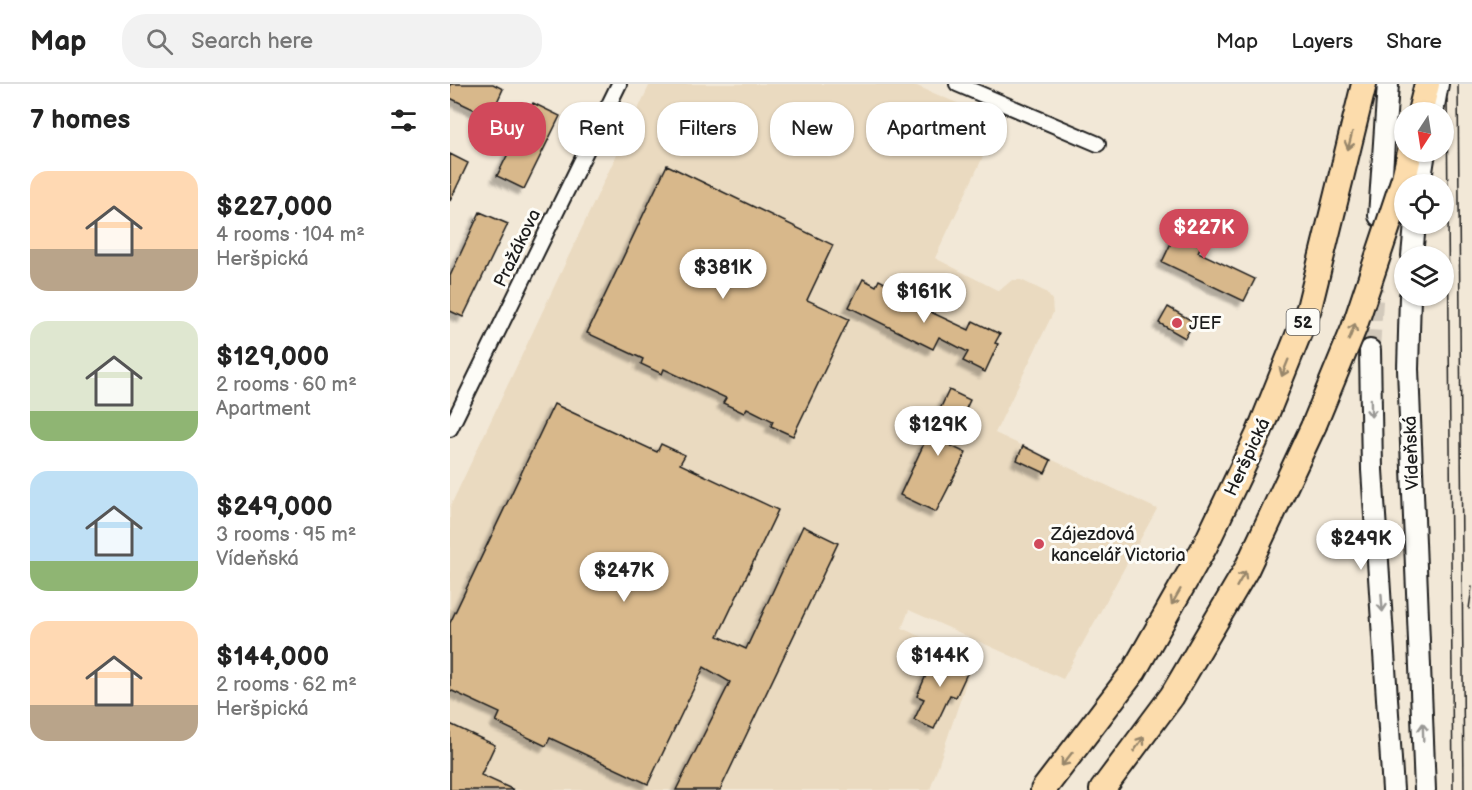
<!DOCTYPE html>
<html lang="en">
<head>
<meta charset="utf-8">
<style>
	:root { --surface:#fff; --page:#f2f2f2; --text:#222; --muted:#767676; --line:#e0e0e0; --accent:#d1495b }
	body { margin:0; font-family:"Balsamiq Sans",sans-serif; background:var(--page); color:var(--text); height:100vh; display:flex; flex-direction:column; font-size:22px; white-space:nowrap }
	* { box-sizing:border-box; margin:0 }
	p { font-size:20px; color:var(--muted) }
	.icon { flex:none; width:33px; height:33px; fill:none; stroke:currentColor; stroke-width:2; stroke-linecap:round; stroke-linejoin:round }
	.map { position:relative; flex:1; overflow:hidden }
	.panel { display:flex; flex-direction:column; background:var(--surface); width:450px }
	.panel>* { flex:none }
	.guide { position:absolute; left:18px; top:18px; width:570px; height:54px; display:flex; gap:12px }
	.needle { width:39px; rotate:192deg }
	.buttons { position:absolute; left:944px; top:18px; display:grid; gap:12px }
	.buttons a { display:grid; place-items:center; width:60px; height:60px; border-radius:50%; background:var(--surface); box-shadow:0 2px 4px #0004; font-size:30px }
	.price { position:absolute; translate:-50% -51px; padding:0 14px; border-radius:21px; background:#fff; color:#222; font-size:20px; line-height:39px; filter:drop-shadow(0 2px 3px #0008) }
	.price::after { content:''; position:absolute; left:50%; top:36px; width:18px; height:14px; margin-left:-9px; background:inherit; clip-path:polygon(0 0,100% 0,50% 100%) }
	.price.active { background:var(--accent); color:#fff }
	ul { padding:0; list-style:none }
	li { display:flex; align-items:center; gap:18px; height:150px; padding:0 30px }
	li span { display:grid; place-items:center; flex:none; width:168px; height:120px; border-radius:18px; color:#555 }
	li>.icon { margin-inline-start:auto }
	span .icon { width:72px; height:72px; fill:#fffc; stroke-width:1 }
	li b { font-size:26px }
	h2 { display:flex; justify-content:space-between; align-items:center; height:72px; padding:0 30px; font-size:26px }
	.pill { padding:0 21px; border-radius:24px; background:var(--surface); box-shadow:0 2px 4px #0004; font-size:21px; line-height:54px }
	.pill.active { background:var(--accent); color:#fff }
	header { display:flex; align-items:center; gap:36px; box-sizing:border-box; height:84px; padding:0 30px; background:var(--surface); border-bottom:2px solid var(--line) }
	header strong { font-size:28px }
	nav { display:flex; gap:33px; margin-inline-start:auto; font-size:21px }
	.search { width:420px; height:54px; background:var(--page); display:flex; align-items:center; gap:15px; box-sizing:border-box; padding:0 21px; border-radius:24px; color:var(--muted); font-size:22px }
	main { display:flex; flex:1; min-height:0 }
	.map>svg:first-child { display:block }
	.built { fill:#eadac0 }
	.building { fill:#d8b88b; stroke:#1c1c1c; stroke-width:1.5; filter:url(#shadow) }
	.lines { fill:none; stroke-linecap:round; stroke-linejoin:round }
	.secondary-tunnel { stroke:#d2c9bb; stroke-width:20; stroke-dasharray:20 10; stroke-linecap:butt }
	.street-casing { stroke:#1c1c1c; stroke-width:18 }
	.secondary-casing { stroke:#1c1c1c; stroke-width:24 }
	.highway-casing { stroke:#1c1c1c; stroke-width:28 }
	.street { stroke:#fdfcf7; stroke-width:14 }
	.secondary { stroke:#fdfcf7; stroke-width:20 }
	.highway { stroke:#fcdcac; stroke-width:24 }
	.tram { stroke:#1c1c1c; stroke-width:1.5 }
	.highway-bridge-casing { stroke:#1c1c1c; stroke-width:28; stroke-linecap:butt }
	.highway-bridge { stroke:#fcdcac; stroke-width:24 }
	.oneway { stroke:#97866b }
	.oneway2 { stroke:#989794 }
	.poi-dot { fill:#d1495b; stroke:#fdfcf7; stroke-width:2 }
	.labels { text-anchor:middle; stroke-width:6; stroke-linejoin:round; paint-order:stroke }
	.shield { fill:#fdfcf7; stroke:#605f5e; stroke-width:1.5 }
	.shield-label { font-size:16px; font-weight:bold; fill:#1c1c1c }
	.street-label { font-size:18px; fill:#1c1c1c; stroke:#fdfcf7 }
	.poi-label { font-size:18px; fill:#1c1c1c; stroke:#fdfcf7; text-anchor:start }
</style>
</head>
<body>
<header>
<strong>Map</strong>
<div class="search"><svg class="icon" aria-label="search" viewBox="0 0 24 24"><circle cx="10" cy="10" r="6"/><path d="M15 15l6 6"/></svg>Search here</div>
<nav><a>Map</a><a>Layers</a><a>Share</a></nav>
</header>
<main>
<section class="panel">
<h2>7 homes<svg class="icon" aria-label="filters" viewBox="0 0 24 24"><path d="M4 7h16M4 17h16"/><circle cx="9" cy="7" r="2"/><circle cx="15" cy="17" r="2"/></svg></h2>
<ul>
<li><span style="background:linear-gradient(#ffd9b3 65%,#b9a48a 0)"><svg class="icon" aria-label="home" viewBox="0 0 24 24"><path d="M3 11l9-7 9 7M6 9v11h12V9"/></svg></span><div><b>$227,000</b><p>4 rooms · 104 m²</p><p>Heršpická</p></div></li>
<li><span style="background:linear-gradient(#dfe7d0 75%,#8fb573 0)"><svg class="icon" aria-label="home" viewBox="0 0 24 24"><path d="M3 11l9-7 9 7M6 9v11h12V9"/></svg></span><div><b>$129,000</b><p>2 rooms · 60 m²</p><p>Apartment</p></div></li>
<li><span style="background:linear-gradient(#bfe0f5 75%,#8fb573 0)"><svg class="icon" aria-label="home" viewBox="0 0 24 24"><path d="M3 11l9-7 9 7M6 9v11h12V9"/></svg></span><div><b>$249,000</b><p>3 rooms · 95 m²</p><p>Vídeňská</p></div></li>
<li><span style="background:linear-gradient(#ffd9b3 70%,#b9a48a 0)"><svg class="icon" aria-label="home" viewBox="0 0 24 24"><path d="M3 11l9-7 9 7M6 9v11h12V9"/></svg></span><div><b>$144,000</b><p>2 rooms · 62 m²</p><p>Heršpická</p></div></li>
</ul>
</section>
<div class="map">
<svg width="1022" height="706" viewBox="0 0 1022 706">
	<defs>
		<filter id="shadow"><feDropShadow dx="-5.5" dy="5.5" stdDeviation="1.5" flood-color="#0004"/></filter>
	</defs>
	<rect width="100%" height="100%" fill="#f2e8d7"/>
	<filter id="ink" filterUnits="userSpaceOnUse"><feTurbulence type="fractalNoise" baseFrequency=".0167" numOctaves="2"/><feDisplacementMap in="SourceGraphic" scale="12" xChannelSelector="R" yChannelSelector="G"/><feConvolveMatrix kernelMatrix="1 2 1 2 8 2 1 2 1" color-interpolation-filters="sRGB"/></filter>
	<g filter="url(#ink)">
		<!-- built -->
		<path class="built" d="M200,0H462L550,37L485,174L549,207L562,196H571L596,208L602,216L603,229L545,349L707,425L613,595L459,526L452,544L521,577L522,581L480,706H0V423Z"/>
		<!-- building -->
		<path class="building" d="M0,0H43L53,5L40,33L0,14Z
			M83,19L110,32L74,105L47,92Z
			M0,70L18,79L0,117Z
			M217,81L383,161L357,216L399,235L343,352L321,342L323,337L297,324L294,329L273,319L276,314L214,285L212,290L191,280L193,275L137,249Z
			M30,128L58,140L13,233L0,227V192Z
			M735,130L761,142L748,168L805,195L794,217L712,178Z
			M413,195L426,202L429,196L443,203L440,209L519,246L523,237L550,250L545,259L548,260L535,288L513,277L518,268L489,253L483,265L399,223Z
			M718,223L744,238L735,254L709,239Z
			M499,306L520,316L499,361L516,369L486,428L450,411Z
			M104,320L207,368L211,360L235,371L230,380L328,426L268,552L296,565L353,442L388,459L270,706H226L280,598L254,583L198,700L100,654L96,662L46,638L50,629L0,606V539Z
			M573,362L601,376L595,389L567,376Z
			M486,568L520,583L506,613L500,611L484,645L464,636L474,615L467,612Z
			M0,640L45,661L31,691L64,706H0Z"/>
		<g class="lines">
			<!-- secondary-tunnel -->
			<path class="secondary-tunnel" d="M920,266L924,200"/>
			<defs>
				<path id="street" d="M507,0L648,60
					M0,345L169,0"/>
				<path id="secondary" d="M983,28L988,0
					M970,100L975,68
					M929,132L938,0
					M962,172L965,140
					M960,212L958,285L975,706
					M920,266L922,386L943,706"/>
				<path id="highway" d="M970,28L977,0
					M954,94L960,68
					M593,706L684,587L755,462L808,351L859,224L914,0
					M652,706L722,612L796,486L864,341"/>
			</defs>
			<!-- street casing -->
			<use href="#street" class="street-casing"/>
			<!-- secondary casing -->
			<use href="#secondary" class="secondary-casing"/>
			<!-- highway casing -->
			<use href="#highway" class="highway-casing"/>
			<!-- street -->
			<use href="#street" class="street"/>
			<!-- secondary -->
			<use href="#secondary" class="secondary"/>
			<!-- highway -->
			<use href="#highway" class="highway"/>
			<!-- tram -->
			<path class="tram" d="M1008,0L1014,706
				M997,15L1003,706
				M1019,525L1022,503"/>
			<defs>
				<path id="highway-bridge" d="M864,341L904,244L954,94"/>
			</defs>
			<!-- highway-bridge casing -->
			<use href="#highway-bridge" class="highway-bridge-casing"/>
			<!-- highway-bridge -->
			<use href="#highway-bridge" class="highway-bridge"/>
		</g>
		<!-- one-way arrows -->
		<defs><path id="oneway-shaft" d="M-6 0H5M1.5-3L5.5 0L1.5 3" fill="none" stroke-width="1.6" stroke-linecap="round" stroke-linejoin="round" transform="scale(1.5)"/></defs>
		<g class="oneway">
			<use href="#oneway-shaft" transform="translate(900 57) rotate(104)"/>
			<use href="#oneway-shaft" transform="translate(902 248) rotate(-69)"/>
			<use href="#oneway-shaft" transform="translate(835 284) rotate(112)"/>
			<use href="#oneway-shaft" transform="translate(791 495) rotate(-60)"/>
			<use href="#oneway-shaft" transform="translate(726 513) rotate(120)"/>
			<use href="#oneway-shaft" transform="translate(689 660) rotate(-55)"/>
			<use href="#oneway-shaft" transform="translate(617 675) rotate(128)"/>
		</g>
		<g class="oneway2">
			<use href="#oneway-shaft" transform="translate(921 324) rotate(89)"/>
			<use href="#oneway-shaft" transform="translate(932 519) rotate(86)"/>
			<use href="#oneway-shaft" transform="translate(973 648) rotate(-92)"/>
		</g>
	</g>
	<!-- markers -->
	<g class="poi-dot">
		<circle cx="727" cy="239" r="6"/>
		<circle cx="589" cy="460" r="6"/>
	</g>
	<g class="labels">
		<!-- shield labels -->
		<rect class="shield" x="836.5" y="225" width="33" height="26" rx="4.5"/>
		<g class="shield-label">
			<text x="853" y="244">52</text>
		</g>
		<!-- street labels -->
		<g class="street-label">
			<text transform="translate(67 164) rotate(-64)" y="6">Pražákova</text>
			<text transform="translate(961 369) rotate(-92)" y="6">Vídeňská</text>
			<text transform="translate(797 373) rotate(-65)" y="6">Heršpická</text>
		</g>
		<!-- poi labels -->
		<g class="poi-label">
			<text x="739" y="245">JEF</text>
			<text x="601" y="456">Zájezdová<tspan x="601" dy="21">kancelář Victoria</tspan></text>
		</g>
	</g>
</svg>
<div class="buttons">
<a><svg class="needle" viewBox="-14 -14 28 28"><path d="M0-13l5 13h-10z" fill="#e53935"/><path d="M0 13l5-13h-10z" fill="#767676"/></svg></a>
<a><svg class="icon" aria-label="locate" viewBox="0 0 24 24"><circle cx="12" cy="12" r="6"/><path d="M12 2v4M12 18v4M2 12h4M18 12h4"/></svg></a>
<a><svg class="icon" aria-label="layers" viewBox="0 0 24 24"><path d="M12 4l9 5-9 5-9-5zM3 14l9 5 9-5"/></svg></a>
</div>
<b class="price active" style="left:754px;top:176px">$227K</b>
<b class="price" style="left:273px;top:216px">$381K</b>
<b class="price" style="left:474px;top:240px">$161K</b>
<b class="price" style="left:488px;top:373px">$129K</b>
<b class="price" style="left:911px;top:487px">$249K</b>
<b class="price" style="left:174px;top:519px">$247K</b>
<b class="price" style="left:490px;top:604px">$144K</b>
<div class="guide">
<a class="pill active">Buy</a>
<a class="pill">Rent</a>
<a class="pill">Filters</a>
<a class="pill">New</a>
<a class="pill">Apartment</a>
</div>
</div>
</main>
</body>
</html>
